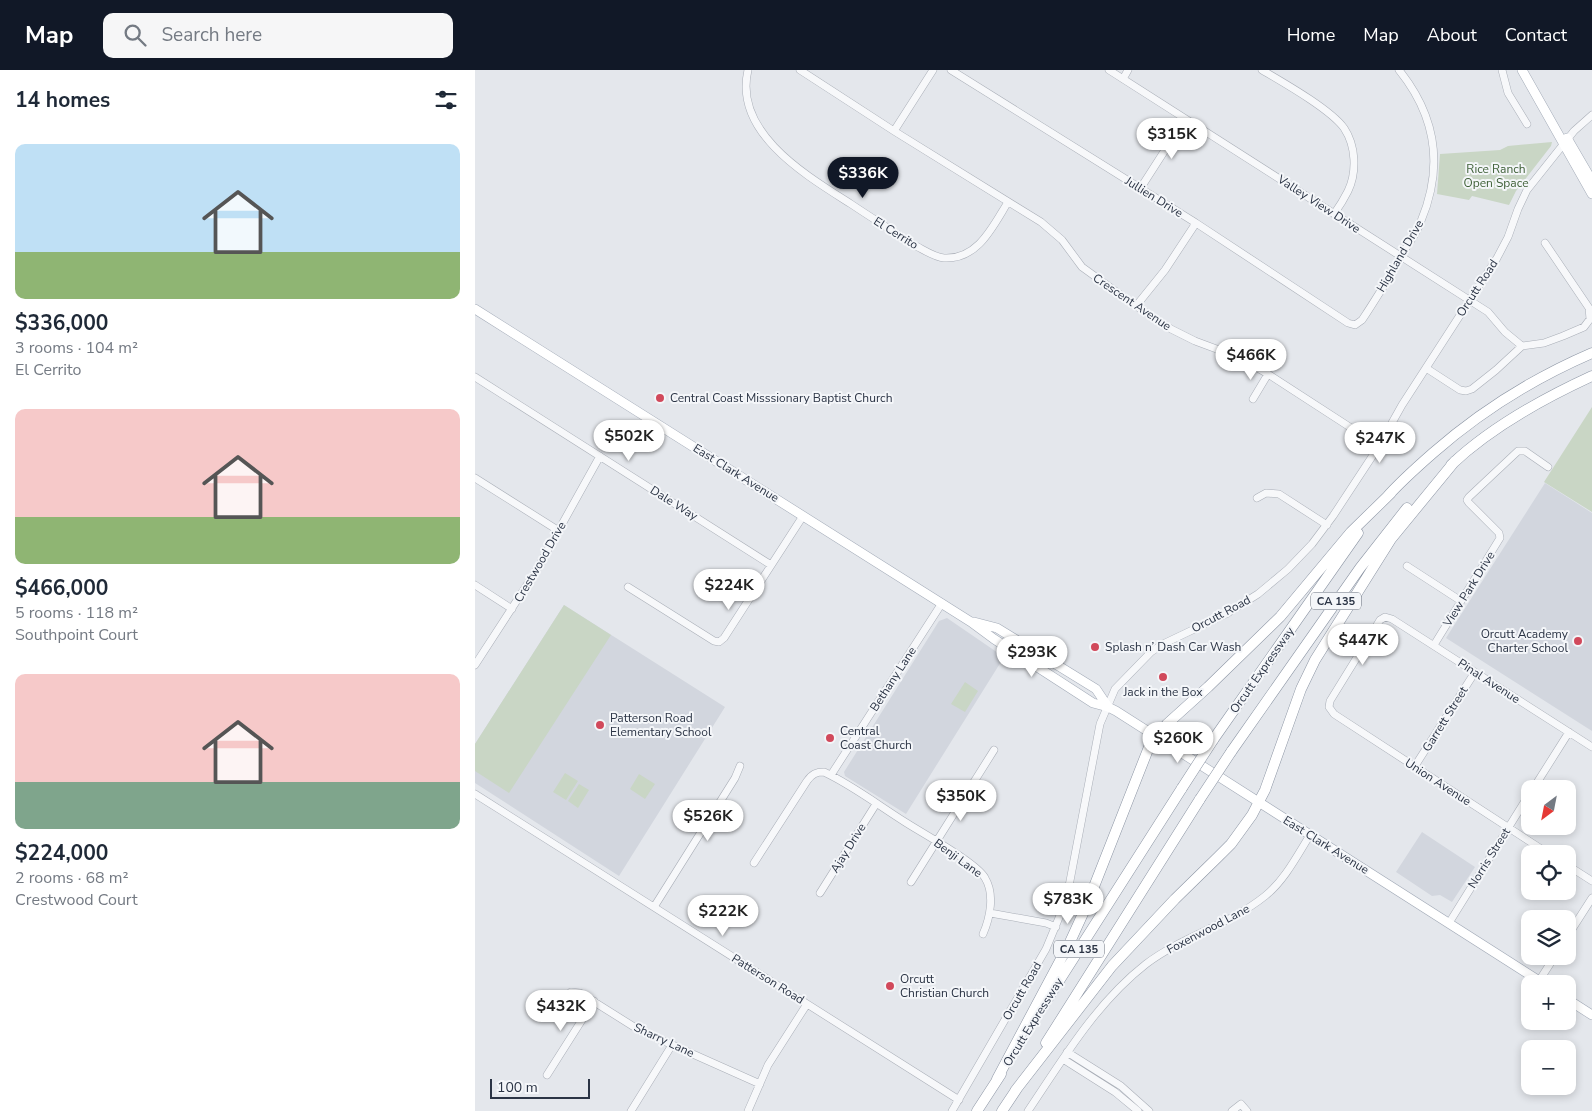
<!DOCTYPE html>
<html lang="en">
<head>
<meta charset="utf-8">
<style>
	:root { --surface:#fff; --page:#f6f6f7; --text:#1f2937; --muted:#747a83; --accent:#111827 }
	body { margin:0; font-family:"Nunito Sans",sans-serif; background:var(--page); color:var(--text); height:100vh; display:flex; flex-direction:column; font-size:19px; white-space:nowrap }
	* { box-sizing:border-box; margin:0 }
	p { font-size:16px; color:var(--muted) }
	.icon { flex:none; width:28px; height:28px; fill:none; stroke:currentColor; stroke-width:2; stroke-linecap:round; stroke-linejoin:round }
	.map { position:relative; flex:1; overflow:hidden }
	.sheet { display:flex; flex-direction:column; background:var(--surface); width:475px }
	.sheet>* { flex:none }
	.needle { width:32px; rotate:212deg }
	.fabs { position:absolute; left:1046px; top:710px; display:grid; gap:10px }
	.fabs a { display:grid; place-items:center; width:55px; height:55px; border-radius:10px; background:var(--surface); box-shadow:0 2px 8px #0003; font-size:25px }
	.scale { position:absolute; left:15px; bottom:12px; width:100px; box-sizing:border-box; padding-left:5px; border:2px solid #2b3445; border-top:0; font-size:14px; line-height:18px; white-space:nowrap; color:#2b3445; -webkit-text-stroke:4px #f4f6f9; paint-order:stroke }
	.price { position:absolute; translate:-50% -42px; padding:0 11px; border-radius:18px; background:#fff; color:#222; font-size:16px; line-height:32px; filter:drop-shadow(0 1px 2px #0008) }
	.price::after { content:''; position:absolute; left:50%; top:30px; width:15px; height:11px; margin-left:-8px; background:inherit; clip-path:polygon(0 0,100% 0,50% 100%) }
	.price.active { background:var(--accent); color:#fff }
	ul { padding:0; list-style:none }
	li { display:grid; align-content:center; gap:10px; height:265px; padding:0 15px }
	li span { display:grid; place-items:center; height:155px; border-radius:10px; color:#555 }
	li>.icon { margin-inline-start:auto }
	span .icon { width:90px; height:90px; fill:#fffc; stroke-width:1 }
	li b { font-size:21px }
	h2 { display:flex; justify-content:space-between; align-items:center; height:60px; padding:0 15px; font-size:21px }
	header { display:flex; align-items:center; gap:30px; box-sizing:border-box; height:70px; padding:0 25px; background:var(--accent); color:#fff }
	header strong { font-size:24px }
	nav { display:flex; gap:28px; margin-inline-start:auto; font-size:18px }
	.search { width:350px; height:45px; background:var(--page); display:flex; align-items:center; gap:12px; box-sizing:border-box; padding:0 18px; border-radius:10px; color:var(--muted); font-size:19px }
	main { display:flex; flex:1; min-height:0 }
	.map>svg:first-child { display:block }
	.built { fill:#d2d6de }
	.green { fill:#c9d6c5 }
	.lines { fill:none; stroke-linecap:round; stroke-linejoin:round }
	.minor-casing { stroke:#a9aeb7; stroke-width:8 }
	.major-casing { stroke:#a3abb8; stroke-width:10 }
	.highway-casing { stroke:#8b94a3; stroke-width:11 }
	.minor { stroke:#f7f8fa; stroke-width:7 }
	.major { stroke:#fff; stroke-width:9 }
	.highway { stroke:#fff; stroke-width:10 }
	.highway-bridge-casing { stroke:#8b94a3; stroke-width:11; stroke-linecap:butt }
	.highway-bridge { stroke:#fff; stroke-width:10 }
	.poi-dot { fill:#d1495b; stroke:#f4f6f9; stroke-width:2 }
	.labels { text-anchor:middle; stroke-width:4; stroke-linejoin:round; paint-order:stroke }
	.shield { fill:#f4f6f9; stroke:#676e7b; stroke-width:1 }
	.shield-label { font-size:11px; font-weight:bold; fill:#2b3445 }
	.park-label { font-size:12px; fill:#3f6138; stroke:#f4f6f9 }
	.street-label { font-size:12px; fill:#2b3445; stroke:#f4f6f9 }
	.poi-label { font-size:12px; fill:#2b3445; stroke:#f4f6f9; text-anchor:start }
</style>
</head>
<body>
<header>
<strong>Map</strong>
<div class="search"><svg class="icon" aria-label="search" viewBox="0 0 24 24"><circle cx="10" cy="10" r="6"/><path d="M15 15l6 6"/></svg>Search here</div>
<nav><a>Home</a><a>Map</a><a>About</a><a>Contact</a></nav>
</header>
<main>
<section class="sheet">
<h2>14 homes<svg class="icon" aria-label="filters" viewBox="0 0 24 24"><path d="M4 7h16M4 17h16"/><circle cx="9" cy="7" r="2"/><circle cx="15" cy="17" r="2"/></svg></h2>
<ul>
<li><span style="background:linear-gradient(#bfe0f5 70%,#8fb573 0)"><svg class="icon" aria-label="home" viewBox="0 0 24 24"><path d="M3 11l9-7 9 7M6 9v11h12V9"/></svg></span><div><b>$336,000</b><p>3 rooms · 104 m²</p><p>El Cerrito</p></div></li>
<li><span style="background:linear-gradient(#f6c9c9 70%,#8fb573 0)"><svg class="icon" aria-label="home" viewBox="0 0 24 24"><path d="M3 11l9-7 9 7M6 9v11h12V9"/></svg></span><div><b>$466,000</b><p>5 rooms · 118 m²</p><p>Southpoint Court</p></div></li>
<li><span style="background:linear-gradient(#f6c9c9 70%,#7fa58c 0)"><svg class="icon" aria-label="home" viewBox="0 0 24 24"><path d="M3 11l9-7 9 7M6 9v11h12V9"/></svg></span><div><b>$224,000</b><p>2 rooms · 68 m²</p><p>Crestwood Court</p></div></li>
</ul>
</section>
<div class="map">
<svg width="1117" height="1041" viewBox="0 0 1117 1041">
	<rect width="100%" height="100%" fill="#e4e7ec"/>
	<!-- built -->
	<path class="built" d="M1070,413L1117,443V661L971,568Z
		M89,535L250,637L144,806L0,713V674Z
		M472,548L529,587L431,744L370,706L369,702L464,551Z
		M947,762L1000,797L977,832L965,825L957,826L921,802Z"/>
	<!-- green -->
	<path class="green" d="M1077,72L1076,76L1041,121L1034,135L997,126L994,130L962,124L965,84L1025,80L1033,76Z
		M1117,337V442L1069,412Z
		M89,535L136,565L34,723L0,701V674Z
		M490,612L503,621L490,642L476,634Z
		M90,703L103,711L91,730L78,722Z
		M164,704L180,714L170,729L155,719Z
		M104,714L114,720L103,738L93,731Z"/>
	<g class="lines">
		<defs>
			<path id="minor" d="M273,0C258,63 332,106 376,134C397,148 419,162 441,176C449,180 459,187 469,188C503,190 518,156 533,132
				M325,0L419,61L566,152L587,170L607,197L661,236L696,259L720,271L763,287L793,304L904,376
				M476,0L721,153L873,253L880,255L887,250L891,244C905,222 919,201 931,178C936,170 943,161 946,151C969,96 961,46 924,0
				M634,0L1013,242L1030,262L1047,276
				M787,0C809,13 855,39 869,58C881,76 882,102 873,121C869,129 864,137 859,144
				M1027,0L1033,23L1052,54
				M648,9L653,0
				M419,61L458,0
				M665,119L710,49
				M661,236L690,200L721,153
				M951,298L985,320L991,321L997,319L1021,300L1047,276L1069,273L1088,266L1109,257L1115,249L1114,238L1070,173
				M0,307L296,495
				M778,329L793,304
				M0,408L84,461
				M782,428L791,423L804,424L852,455
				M932,496L986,531
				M0,515L37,539
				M153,517L239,571L244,572L249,568L328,446
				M959,575L1025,468L1024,463L994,433L992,430L994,427L1043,381H1050L1073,397
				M0,595L61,501L125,386
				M940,696L1000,602
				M356,705L467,533
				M1058,719L1094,662
				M0,724L484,1030
				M1074,784L859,644L854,637L855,631L905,550L910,547L917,549L1117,677
				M279,793L332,711C337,704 341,702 349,702C377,715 403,735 430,752C447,763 502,793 510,808C520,824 515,848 508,864
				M1092,795L1117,811
				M436,812L519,680
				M345,823L401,734
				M179,837L260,708L265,696
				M515,843L571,853L581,857
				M974,853L1055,723
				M1092,867L1117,828
				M1064,911L1080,886
				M96,922L105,923L164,960L285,1014
				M592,982L646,1016L674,1041
				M588,989L640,1022L663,1041
				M72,1005L119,931
				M156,1041L197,975
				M273,1041L293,995L332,934
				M477,1041L571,879L588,838L594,816L625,654L640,619L676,582L688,574L751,544L783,524L813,499L837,474L858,446L904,376L927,335L1022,188L1033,167L1043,139L1052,120L1099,61L1117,45
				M553,1041C588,989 621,933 671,894C708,866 754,855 790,826C809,811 822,786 835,765
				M757,1041L766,1034L772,1041"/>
			<path id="major" d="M1047,0L1117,124
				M1092,68L1117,111
				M0,239L496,552L519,569L618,633L633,637L641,641L1069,914
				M499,552L522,558L621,619L633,637
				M1092,929L1117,945"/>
			<path id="highway" d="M976,395C1016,357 1067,329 1117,306
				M911,428C925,412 942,397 958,383C1006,341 1059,308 1117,283
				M738,670L883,463
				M756,682L885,498L932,438
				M568,936L707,718
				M571,973L725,729
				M522,1009L595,872L611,837L674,677L692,654L733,617L805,547L876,462L916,423
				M540,1021L637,896L700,829L743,787L756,774L777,745L790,720L826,619L840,590L916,469L980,391
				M502,1041L526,1004
				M527,1041L543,1017"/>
		</defs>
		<!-- minor casing -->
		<use href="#minor" class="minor-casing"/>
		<!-- major casing -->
		<use href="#major" class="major-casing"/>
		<!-- highway casing -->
		<use href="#highway" class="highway-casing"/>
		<!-- minor -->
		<use href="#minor" class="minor"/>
		<!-- major -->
		<use href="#major" class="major"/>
		<!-- highway -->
		<use href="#highway" class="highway"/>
		<defs>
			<path id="highway-bridge" d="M707,718L738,670
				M725,729L756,682"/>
		</defs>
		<!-- highway-bridge casing -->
		<use href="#highway-bridge" class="highway-bridge-casing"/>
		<!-- highway-bridge -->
		<use href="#highway-bridge" class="highway-bridge"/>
	</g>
	<!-- markers -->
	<g class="poi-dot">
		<circle cx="185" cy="328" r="5"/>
		<circle cx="1103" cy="571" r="5"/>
		<circle cx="620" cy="577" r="5"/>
		<circle cx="688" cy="607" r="5"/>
		<circle cx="125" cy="655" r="5"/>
		<circle cx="355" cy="668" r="5"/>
		<circle cx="415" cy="916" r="5"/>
	</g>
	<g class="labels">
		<!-- shield labels -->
		<g class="shield">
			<rect x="836" y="522.5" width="50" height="17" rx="4"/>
			<rect x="579" y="870.5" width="50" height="17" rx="4"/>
		</g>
		<g class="shield-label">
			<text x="861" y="535">CA 135</text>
			<text x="604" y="883">CA 135</text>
		</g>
		<!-- park labels -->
		<g class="park-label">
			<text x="1021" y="103">Rice Ranch<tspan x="1021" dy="14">Open Space</tspan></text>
		</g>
		<!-- street labels -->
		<g class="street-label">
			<text transform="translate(679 127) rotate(32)" y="4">Jullien Drive</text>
			<text transform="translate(844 134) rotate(33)" y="4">Valley View Drive</text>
			<text transform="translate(421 163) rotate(32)" y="4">El Cerrito</text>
			<text transform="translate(925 186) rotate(-60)" y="4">Highland Drive</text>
			<text transform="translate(1002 218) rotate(-57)" y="4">Orcutt Road</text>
			<text transform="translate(657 232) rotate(34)" y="4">Crescent Avenue</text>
			<text transform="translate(261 403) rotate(32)" y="4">East Clark Avenue</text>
			<text transform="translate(199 433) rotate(32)" y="4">Dale Way</text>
			<text transform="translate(65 492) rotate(-60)" y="4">Crestwood Drive</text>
			<text transform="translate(994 519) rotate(-58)" y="4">View Park Drive</text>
			<text transform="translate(746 544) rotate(-28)" y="4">Orcutt Road</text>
			<text transform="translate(787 600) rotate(-55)" y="4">Orcutt Expressway</text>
			<text transform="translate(418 609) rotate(-57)" y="4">Bethany Lane</text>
			<text transform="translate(1014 611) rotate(33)" y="4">Pinal Avenue</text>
			<text transform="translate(970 649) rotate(-58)" y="4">Garrett Street</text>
			<text transform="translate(963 712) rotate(33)" y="4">Union Avenue</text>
			<text transform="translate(851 775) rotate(32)" y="4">East Clark Avenue</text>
			<text transform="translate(373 778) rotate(-58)" y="4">Ajay Drive</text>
			<text transform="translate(483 788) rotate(36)" y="4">Benji Lane</text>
			<text transform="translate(1014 788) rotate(-58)" y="4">Norris Street</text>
			<text transform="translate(733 859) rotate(-28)" y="4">Foxenwood Lane</text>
			<text transform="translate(293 909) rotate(32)" y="4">Patterson Road</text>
			<text transform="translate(547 921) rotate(-60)" y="4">Orcutt Road</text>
			<text transform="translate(558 952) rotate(-58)" y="4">Orcutt Expressway</text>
			<text transform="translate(189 970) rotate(25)" y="4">Sharry Lane</text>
		</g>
		<!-- poi labels -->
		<g class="poi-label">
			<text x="195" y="332">Central Coast Misssionary Baptist Church</text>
			<text x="1093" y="568" text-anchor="end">Orcutt Academy<tspan x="1093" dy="14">Charter School</tspan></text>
			<text x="630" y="581">Splash n’ Dash Car Wash</text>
			<text x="688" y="626" text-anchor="middle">Jack in the Box</text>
			<text x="135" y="652">Patterson Road<tspan x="135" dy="14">Elementary School</tspan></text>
			<text x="365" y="665">Central<tspan x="365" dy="14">Coast Church</tspan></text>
			<text x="425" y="913">Orcutt<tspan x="425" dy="14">Christian Church</tspan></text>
		</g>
	</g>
</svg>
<div class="fabs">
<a><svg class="needle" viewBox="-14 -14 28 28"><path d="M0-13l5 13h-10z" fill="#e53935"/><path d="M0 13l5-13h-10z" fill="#747a83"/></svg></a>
<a><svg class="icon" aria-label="locate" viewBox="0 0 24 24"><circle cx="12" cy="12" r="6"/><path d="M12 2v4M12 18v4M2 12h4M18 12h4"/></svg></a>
<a><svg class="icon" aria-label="layers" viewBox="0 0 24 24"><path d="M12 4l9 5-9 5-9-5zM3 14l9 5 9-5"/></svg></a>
<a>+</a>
<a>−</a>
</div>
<div class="scale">100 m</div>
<b class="price" style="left:697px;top:90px">$315K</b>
<b class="price active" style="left:388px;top:129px">$336K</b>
<b class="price" style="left:776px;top:311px">$466K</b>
<b class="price" style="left:154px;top:392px">$502K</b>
<b class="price" style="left:905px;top:394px">$247K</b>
<b class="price" style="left:254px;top:541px">$224K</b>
<b class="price" style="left:888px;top:596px">$447K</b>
<b class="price" style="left:557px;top:608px">$293K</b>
<b class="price" style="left:703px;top:694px">$260K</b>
<b class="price" style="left:486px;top:752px">$350K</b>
<b class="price" style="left:233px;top:772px">$526K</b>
<b class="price" style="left:593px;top:855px">$783K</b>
<b class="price" style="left:248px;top:867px">$222K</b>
<b class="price" style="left:86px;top:962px">$432K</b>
</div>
</main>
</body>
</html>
